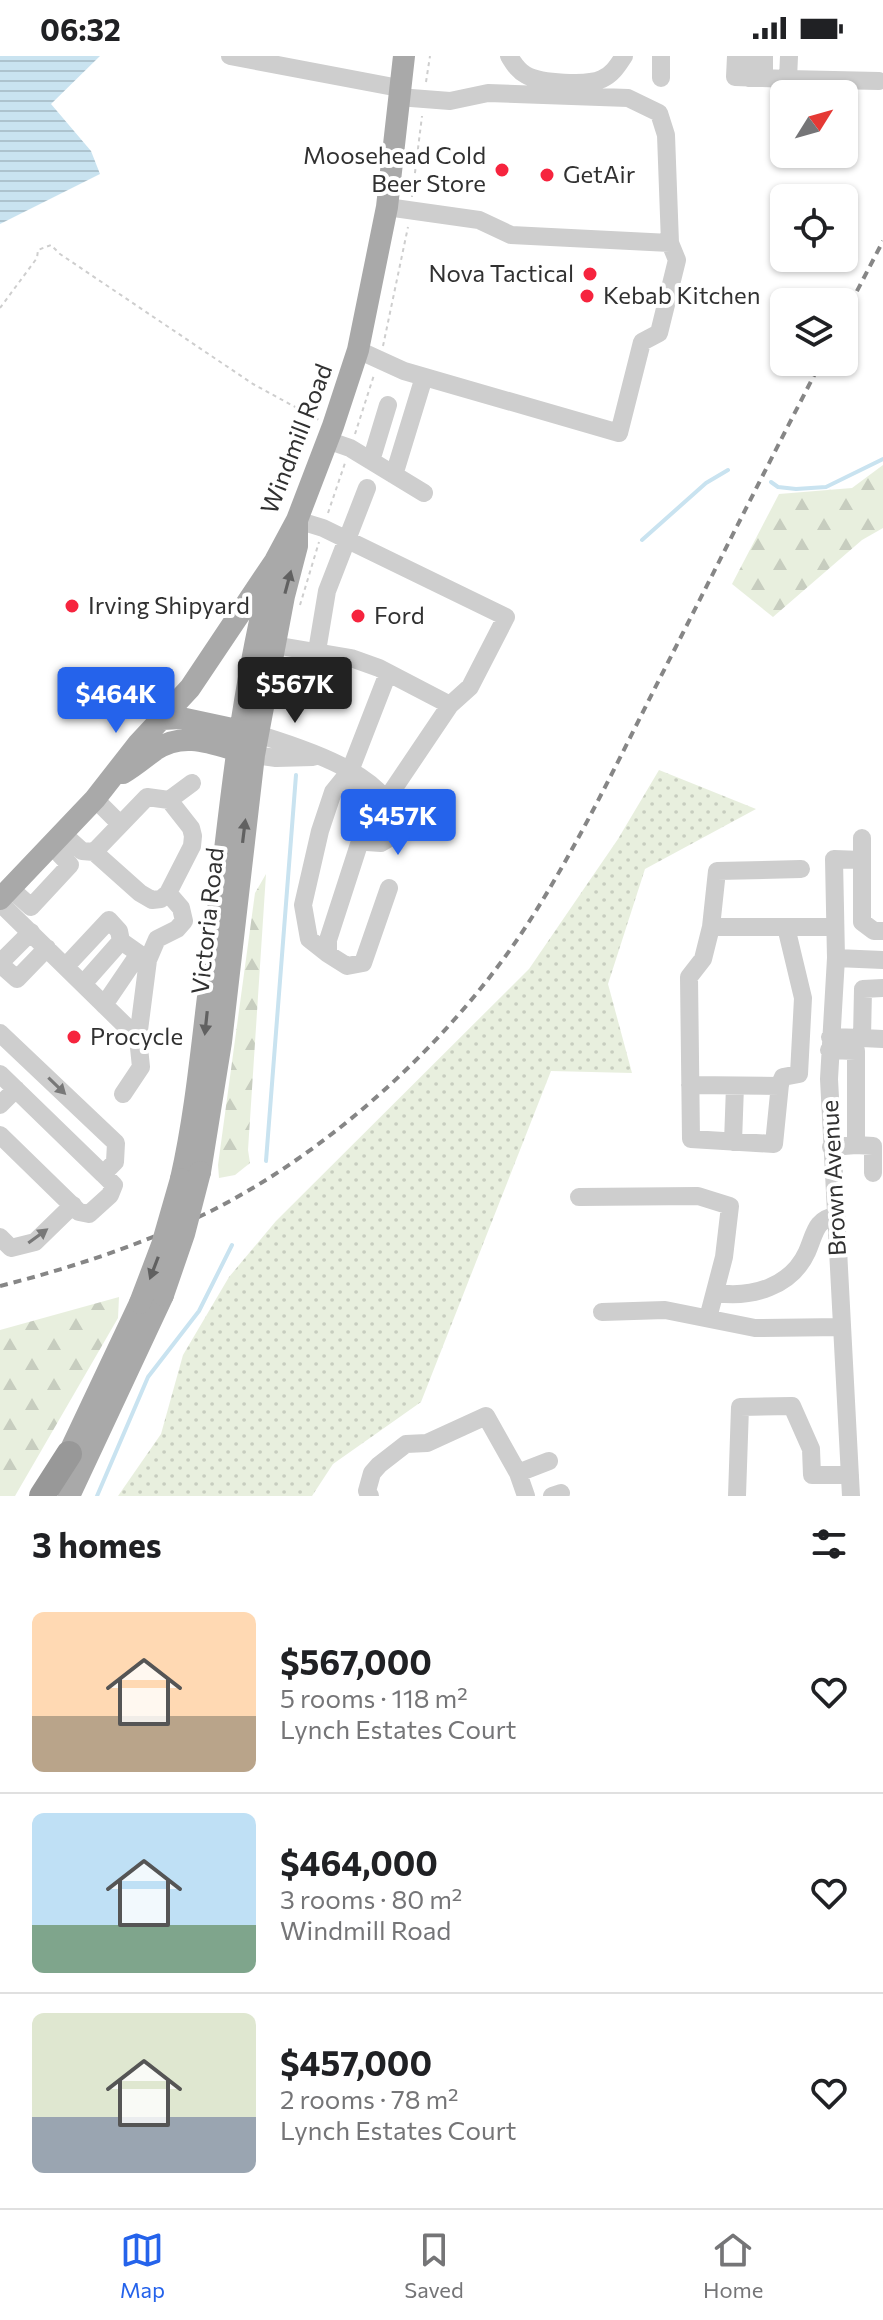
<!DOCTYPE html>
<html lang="en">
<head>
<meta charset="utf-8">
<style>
	:root { --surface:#fff; --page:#f2f2f2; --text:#202124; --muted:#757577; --line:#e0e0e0; --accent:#2563eb }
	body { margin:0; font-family:Commissioner,sans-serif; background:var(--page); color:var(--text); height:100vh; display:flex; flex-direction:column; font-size:30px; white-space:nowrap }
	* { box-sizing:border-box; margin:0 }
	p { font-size:26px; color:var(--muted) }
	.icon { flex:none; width:44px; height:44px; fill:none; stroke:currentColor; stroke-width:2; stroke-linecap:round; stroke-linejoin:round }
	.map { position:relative; height:1440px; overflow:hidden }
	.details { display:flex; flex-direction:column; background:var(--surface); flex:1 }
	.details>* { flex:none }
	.needle { width:52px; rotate:53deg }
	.buttons { position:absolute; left:770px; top:24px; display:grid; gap:16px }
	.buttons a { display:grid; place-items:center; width:88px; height:88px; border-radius:12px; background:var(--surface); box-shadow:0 2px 6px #0004; font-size:40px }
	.price { position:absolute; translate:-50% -68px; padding:0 18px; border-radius:8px; background:var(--accent); color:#fff; font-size:26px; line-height:52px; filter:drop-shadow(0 2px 4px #0008) }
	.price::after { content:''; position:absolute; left:50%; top:48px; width:24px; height:18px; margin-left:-12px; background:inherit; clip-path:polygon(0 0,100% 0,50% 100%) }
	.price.selected { background:#222; color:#fff }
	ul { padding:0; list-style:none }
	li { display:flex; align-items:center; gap:24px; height:200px; padding:0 32px }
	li+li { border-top:2px solid var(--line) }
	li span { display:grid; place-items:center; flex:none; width:224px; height:160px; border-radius:12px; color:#555 }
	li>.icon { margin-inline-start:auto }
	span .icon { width:96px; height:96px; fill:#fffc; stroke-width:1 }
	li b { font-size:34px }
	h2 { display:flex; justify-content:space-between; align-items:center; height:96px; padding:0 32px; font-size:34px }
	.status { display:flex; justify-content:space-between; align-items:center; height:56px; padding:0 40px; background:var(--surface); direction:ltr }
	.status svg { height:22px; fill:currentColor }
	.tabs { display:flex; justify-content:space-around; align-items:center; height:112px; border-top:2px solid var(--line); background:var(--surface); font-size:22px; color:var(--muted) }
	.tabs a { display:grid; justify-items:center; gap:4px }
	.tabs .selected { color:var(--accent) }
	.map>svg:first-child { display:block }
	.grass { fill:url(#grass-dots) }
	.forest { fill:url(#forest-firs) }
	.water { fill:url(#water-rules) }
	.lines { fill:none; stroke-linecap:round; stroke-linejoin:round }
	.stream { stroke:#c9e3f0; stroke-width:4 }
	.path { stroke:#cecece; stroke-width:2; stroke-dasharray:4 4; stroke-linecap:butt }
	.minor { stroke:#cecece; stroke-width:18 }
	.major { stroke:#a9a9a9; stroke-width:22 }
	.highway { stroke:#989898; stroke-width:26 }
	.rail { stroke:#868686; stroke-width:4; stroke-dasharray:8 6; stroke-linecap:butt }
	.major-bridge { stroke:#a9a9a9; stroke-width:22 }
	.oneway { fill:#616161 }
	.oneway2 { fill:#787878 }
	.poi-dot { fill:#f6243e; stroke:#fff; stroke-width:3 }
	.labels { text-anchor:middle; stroke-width:8; stroke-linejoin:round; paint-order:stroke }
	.poi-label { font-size:24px; fill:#313131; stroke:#fff; text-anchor:start }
	.street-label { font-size:24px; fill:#313131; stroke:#fff }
</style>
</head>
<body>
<div class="status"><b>06:32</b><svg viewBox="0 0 49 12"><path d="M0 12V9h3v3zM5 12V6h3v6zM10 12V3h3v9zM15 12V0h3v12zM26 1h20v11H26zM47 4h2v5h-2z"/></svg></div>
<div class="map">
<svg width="883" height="1440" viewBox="0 0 883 1440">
	<defs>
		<pattern id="grass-dots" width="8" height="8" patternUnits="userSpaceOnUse" patternTransform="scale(2)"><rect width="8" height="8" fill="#e8efde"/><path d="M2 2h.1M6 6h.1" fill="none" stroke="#c7cdbf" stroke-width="1.8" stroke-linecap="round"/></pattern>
		<pattern id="forest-firs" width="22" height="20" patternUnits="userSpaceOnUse" patternTransform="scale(2)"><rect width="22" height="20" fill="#e8efde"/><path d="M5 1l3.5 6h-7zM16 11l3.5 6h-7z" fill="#c7cdbf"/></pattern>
		<pattern id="water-rules" width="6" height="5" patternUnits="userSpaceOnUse" patternTransform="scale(2)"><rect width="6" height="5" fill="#c9e3f0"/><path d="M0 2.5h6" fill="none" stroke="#adc3ce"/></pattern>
	</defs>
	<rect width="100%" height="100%" fill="#fff"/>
	<!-- grass -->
	<path class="grass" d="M659,714L756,753L645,813L608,928L632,1017L551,1015L421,1346L333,1408L312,1440H118L161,1378L183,1299L229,1221L276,1165L529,913L618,783Z"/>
	<!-- forest -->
	<path class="forest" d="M883,409V472L862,484L773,561L732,528L779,438L852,432Z
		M266,818L248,1094L250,1107L235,1119L219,1122L218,1109L255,837Z
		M119,1241L118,1262L15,1440H0V1274Z"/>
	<!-- water -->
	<path class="water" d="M0,0H100L51,48L91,95L100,118L0,168Z"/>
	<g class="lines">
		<!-- stream -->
		<path class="stream" d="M771,426L778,431L796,433L826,431L883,403
			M642,484L706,427L728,414
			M266,1105L296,719
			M97,1440L148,1321L199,1255L232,1189"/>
		<!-- path -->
		<path class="path" d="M426,26L430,0
			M412,141L422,60
			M0,252L37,202L38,194L51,189L60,198L253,328L319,364
			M383,290L408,171
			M355,378L374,319
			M328,457L345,407
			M300,549L319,486"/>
		<!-- minor -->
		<path class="minor" d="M230,0L399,32
			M509,0C514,8 518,15 526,19C540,27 587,30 602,23C613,18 618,9 624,0
			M661,0V22
			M736,0L735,21L788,23
			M789,0L788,23L879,25
			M748,22L749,0
			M764,22V0
			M398,41L450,45L488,37L628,42L659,57L666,79L670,187
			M358,294L404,315L619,377L642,286L659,277L677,204L670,187L511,179L479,164L387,151
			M327,384L350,392L424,437
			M371,405L388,349
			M394,419L424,321
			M297,464L323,472L506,561L470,631L450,649L386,744
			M274,589L351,602L379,612L450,649
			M317,595L327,535L367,432
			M257,678C299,691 408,723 393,780L381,787L367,786C354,769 356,736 350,715
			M254,699L276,702L313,701
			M95,743L120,768
			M169,744L192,727
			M63,778L82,795L94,796L140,837L152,844L161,843L168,837L192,790L193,780L191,772L169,744L147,741L94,796
			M362,779L328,884V898L347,910L363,907L389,832
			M862,782V866L874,875H883
			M10,832L31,851L70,809L51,789
			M0,847L138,982L141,1011L123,1038
			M711,871H835
			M786,871L803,942L799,1018L783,1021L780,1028L774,1088L691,1083L689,921L703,903L711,871L717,815L801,813
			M328,898L309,883L303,849L320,775L333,736L350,715L388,617
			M836,902L883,904
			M148,904L157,883L177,873L184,865L181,852L168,837
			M0,907L31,876
			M0,908L17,923L47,892
			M66,910L109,864L119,875L121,885
			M83,928L121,885L148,904L138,982
			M104,949L138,899
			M0,977L116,1087L115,1106L103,1118L0,1018
			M830,981L862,982L863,933L883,932
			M862,982L883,983
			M829,994L856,995V1089L831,1091
			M690,1029L780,1030
			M0,1049L16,1033
			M0,1079L79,1156L89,1158L110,1139L114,1129L103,1118
			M733,1086L735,1030
			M856,1089L873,1090V1117
			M579,1141L698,1140L730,1150L724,1201L708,1262
			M0,1181L11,1192L35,1186L73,1149
			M716,1237C752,1242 791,1231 807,1196C815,1178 815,1163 836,1160
			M602,1256L665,1254L755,1272L842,1271
			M518,1417L549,1405
			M370,1440L367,1435L372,1417L379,1409L406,1388L427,1387L486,1360L518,1417L526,1440
			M552,1440L561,1437
			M737,1440L740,1351L792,1350L811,1393L812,1419H850
			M851,1440L829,1023L836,902L834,803L862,804"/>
		<!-- major -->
		<path class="major" d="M162,663L181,662L251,677
			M123,717C135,710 144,702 155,694C186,673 217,690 249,698
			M0,843L95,743L138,688L190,632L275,505L297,464L333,370L358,294L387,151L404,0
			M200,1116L221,986L254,699L284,540L297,490V465
			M181,1123C194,1066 200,1008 207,949C225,806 235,662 270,522
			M62,1412L140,1247
			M69,1440L163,1239"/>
		<!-- highway -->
		<path class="highway" d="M42,1440L69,1398"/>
		<!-- rail -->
		<path class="rail" d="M844,260L883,185
			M0,1230C71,1212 141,1189 207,1157C334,1094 459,978 534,858C581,783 619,703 659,624C713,518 766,412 821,306"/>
		<!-- major-bridge -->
		<path class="major-bridge" d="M163,1239L184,1178L200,1116
			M140,1247L162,1189L181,1123"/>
	</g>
	<!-- one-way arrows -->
	<defs><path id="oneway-solid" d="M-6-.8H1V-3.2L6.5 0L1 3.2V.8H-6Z" transform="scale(2)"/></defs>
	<g class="oneway">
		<use href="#oneway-solid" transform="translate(288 526) rotate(-75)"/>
		<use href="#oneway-solid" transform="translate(244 775) rotate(-83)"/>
		<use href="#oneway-solid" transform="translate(206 967) rotate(96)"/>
		<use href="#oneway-solid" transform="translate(154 1212) rotate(111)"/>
	</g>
	<g class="oneway2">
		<use href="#oneway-solid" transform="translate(57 1030) rotate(44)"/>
		<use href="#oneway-solid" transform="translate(38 1180) rotate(-36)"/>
	</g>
	<!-- markers -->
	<g class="poi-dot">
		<circle cx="502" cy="114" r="8"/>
		<circle cx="547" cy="119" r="8"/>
		<circle cx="590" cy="218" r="8"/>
		<circle cx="587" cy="240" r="8"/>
		<circle cx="72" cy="550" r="8"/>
		<circle cx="358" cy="560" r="8"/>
		<circle cx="74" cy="981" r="8"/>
	</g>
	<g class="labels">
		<!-- poi labels -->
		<g class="poi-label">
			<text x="486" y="108" text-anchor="end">Moosehead Cold<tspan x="486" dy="28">Beer Store</tspan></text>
			<text x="563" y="127">GetAir</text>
			<text x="574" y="226" text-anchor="end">Nova Tactical</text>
			<text x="603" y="248">Kebab Kitchen</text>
			<text x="88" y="558">Irving Shipyard</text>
			<text x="374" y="568">Ford</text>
			<text x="90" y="989">Procycle</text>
		</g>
		<!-- street labels -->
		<g class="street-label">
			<text transform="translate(297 383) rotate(-69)" y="8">Windmill Road</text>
			<text transform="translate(208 865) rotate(-84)" y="8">Victoria Road</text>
			<text transform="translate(834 1122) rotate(-93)" y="8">Brown Avenue</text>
		</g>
	</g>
</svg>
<div class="buttons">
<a><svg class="needle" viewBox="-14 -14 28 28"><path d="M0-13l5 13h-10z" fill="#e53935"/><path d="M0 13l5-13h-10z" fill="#757577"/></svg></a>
<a><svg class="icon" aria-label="locate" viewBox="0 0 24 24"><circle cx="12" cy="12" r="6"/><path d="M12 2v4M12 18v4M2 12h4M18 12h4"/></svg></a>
<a><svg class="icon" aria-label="layers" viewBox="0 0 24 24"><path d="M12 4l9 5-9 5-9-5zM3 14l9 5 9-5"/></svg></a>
</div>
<b class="price selected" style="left:295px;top:669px">$567K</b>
<b class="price" style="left:116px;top:679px">$464K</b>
<b class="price" style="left:398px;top:801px">$457K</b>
</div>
<section class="details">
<h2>3 homes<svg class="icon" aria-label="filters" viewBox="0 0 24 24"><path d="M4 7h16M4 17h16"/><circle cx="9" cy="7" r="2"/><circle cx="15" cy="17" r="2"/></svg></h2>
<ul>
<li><span style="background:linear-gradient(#ffd9b3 65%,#b9a48a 0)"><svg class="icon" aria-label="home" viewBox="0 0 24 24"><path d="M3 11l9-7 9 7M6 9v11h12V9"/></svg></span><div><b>$567,000</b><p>5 rooms · 118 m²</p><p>Lynch Estates Court</p></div><svg class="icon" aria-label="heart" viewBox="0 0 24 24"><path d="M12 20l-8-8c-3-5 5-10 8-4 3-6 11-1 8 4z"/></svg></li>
<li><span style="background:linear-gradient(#bfe0f5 70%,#7fa58c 0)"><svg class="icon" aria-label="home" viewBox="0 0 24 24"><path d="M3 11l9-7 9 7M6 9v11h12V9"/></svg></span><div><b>$464,000</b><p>3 rooms · 80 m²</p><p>Windmill Road</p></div><svg class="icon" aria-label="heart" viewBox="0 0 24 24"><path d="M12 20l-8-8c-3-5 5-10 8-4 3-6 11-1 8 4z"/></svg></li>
<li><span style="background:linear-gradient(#dfe7d0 65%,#9aa5b1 0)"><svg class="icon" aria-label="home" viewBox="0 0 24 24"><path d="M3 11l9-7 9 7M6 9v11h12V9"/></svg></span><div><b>$457,000</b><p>2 rooms · 78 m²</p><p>Lynch Estates Court</p></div><svg class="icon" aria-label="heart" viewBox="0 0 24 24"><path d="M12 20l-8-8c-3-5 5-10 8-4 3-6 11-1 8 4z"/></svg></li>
</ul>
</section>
<nav class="tabs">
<a class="selected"><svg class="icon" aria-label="map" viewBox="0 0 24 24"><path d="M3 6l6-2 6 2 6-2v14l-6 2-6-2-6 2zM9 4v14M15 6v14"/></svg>Map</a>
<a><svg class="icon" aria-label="saved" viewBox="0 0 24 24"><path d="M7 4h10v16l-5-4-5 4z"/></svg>Saved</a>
<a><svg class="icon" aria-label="home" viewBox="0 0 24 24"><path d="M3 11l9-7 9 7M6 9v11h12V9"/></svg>Home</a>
</nav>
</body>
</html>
